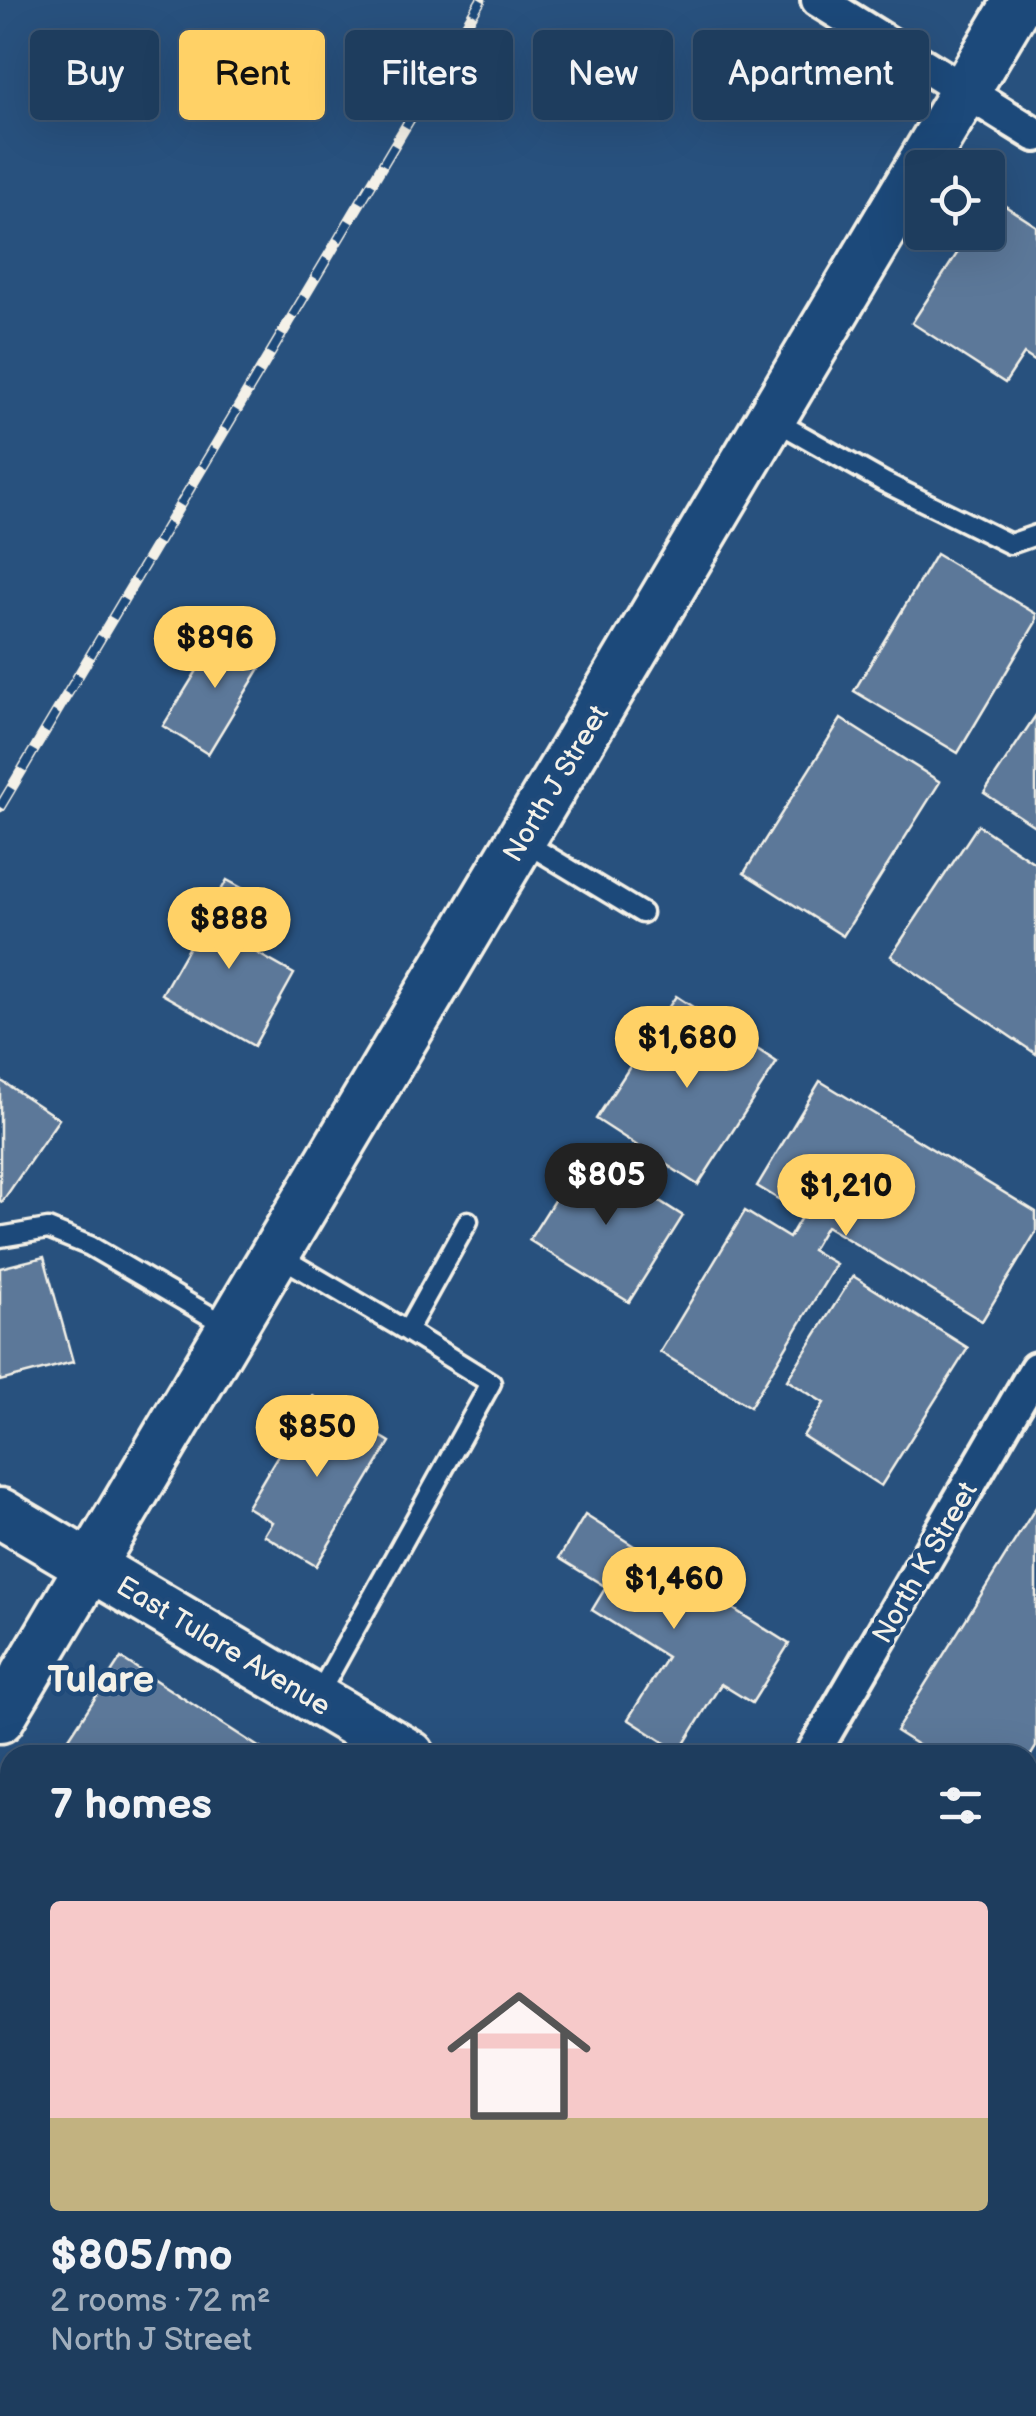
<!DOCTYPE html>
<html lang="en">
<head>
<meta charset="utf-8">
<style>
	:root { --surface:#1e3d5e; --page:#264464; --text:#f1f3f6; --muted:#a1aebc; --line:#3c5673; --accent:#ffd166 }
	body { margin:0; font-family:"Balsamiq Sans",sans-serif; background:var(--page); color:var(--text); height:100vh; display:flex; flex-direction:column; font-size:38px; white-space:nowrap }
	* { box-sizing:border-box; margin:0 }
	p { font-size:32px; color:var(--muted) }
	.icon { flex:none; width:55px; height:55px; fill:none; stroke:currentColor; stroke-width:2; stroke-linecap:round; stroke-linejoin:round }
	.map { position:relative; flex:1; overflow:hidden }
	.drawer { position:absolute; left:0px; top:1745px; width:1038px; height:672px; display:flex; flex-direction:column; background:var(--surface); border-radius:30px 30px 0 0; box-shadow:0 10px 40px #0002,0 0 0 2px var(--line) }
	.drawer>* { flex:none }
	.hud { position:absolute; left:30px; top:30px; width:978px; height:90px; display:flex; gap:20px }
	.fabs { position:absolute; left:905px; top:150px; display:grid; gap:20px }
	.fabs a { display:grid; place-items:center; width:100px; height:100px; border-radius:10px; background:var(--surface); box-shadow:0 10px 40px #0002,0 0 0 2px var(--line); font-size:50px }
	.price { position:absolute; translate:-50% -85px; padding:0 22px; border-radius:35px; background:var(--accent); color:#111; font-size:32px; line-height:65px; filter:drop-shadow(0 2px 5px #0008) }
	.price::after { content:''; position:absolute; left:50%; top:60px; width:30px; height:22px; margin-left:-15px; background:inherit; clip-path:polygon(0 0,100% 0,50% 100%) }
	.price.active { background:#222; color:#fff }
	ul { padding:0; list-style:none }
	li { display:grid; align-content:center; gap:20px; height:530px; padding:0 50px }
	li span { display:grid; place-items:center; height:310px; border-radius:10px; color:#555 }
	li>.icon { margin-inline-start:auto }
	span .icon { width:180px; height:180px; fill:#fffc; stroke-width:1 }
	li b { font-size:42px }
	h2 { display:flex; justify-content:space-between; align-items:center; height:120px; padding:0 50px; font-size:42px }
	.tag { padding:0 35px; border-radius:10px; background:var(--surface); box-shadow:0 10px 40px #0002,0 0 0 2px var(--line); font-size:35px; line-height:90px }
	.tag.active { background:var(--accent); color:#111 }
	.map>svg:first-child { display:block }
	.building { fill:#5b7899; stroke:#f4f1e8; stroke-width:2.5 }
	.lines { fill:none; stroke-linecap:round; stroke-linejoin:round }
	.lane-casing { stroke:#f4f1e8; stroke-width:25 }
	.street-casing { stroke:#f4f1e8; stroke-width:40 }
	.secondary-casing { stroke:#f4f1e8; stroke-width:55 }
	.lane { stroke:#1f4a7a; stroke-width:18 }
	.street { stroke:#1f4a7a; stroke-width:32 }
	.secondary { stroke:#1f4a7a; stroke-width:48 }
	.rail-casing { stroke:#f4f1e8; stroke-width:11 }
	.rail { stroke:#1f4a7a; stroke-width:8; stroke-dasharray:22; stroke-linecap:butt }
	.labels { text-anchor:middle; stroke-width:9; stroke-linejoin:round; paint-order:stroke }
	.street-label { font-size:28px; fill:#f4f1e8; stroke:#1f4a7a }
	.district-label { font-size:38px; font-weight:bold; fill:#f4f1e8; stroke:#1f4a7a }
</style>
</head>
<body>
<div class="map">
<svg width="1036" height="2416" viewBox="0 0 1036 2416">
	<rect width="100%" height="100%" fill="#28517e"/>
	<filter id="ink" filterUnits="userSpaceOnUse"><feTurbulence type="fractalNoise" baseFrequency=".01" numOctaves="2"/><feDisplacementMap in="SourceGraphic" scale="20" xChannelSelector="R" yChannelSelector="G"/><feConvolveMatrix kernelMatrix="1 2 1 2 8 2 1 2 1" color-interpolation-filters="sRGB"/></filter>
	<g filter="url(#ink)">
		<!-- building -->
		<path class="building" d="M993,198L1036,226V362L1024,354L1005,383L912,323L971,232H988V207Z
			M936,554L1036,614V622L958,753L854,691Z
			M223,628L268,655L208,754L163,726Z
			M1036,715V827L984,793Z
			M841,719L940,782L843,936L744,873Z
			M978,825L1036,864V1054L891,956Z
			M227,880L251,893L235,920L267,938L257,953L294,974L254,1046L162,994Z
			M676,996L777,1062L698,1185L596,1119Z
			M0,1080L59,1119L2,1202L0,1201Z
			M820,1081L1036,1212V1232L982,1321L826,1226L812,1250L836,1264L750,1407L660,1352L745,1211L789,1238L803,1214L757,1186Z
			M584,1153L683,1216L629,1302L529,1240Z
			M44,1257L73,1362L0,1381V1268Z
			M853,1276L968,1348L881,1486L803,1436L824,1403L787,1380Z
			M313,1396L390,1442L316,1566L264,1535L272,1522L247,1507Z
			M1036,1507V1747L1028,1760V1755H934L896,1731Z
			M585,1515L789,1644L752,1703L721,1684L679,1752L628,1719L667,1657L592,1610L606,1587L559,1558Z
			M121,1658L271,1755H58Z
			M1036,1903V2022L1028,2036V1916Z
			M1036,2281V2416H968L966,2408H1028V2283Z
			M0,2320L10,2327V2369L0,2385Z
			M25,2408H339L334,2416H19Z
			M496,2408H816L810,2416H760L751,2410L747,2416H490Z"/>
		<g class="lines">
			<defs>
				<path id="lane" d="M774,420L884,482L1010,544L1036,535
					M521,840L642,913
					M0,1237L48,1229L90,1246L229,1327
					M276,1254L407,1331L468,1221
					M316,1699L491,1383L407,1331
					M1028,2093L1036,2078
					M1028,2199L1036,2183
					M0,2408L10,2392
					M831,2416L836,2408
					M906,2416L911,2408"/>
				<path id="street" d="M818,0L1036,135
					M812,1755L1036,1369
					M421,2416L426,2408"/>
				<path id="secondary" d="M0,1513L410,1755
					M0,1718L1019,0
					M1028,2120L1036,2125"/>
			</defs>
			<!-- lane casing -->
			<use href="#lane" class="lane-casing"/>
			<!-- street casing -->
			<use href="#street" class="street-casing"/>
			<!-- secondary casing -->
			<use href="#secondary" class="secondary-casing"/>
			<!-- lane -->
			<use href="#lane" class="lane"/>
			<!-- street -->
			<use href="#street" class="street"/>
			<!-- secondary -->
			<use href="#secondary" class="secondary"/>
			<defs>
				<path id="rail" d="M0,807L481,0"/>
			</defs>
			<!-- rail casing -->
			<use href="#rail" class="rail-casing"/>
			<!-- rail -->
			<use href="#rail" class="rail"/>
		</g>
	</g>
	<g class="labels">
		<!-- street labels -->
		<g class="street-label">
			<text transform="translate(555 783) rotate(-59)" y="10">North J Street</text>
			<text transform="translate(924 1562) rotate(-60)" y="10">North K Street</text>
			<text transform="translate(224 1645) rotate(31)" y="10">East Tulare Avenue</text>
		</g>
		<!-- district labels -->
		<g class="district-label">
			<text x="101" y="1692">Tulare</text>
		</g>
	</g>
</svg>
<div class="fabs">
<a><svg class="icon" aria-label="locate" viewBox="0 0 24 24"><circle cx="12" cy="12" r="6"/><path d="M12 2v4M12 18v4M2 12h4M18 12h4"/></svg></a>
</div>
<b class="price" style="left:215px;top:691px">$896</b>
<b class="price" style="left:229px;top:972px">$888</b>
<b class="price" style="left:687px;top:1091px">$1,680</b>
<b class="price active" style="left:606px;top:1228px">$805</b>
<b class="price" style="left:846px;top:1239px">$1,210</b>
<b class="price" style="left:317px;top:1480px">$850</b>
<b class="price" style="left:674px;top:1632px">$1,460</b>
<div class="hud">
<a class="tag">Buy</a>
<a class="tag active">Rent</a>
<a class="tag">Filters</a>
<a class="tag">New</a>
<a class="tag">Apartment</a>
</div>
<section class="drawer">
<h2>7 homes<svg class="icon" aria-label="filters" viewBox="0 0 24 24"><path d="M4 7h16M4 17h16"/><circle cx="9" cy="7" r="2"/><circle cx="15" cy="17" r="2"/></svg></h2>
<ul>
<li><span style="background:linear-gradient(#f6c9c9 70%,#c2b280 0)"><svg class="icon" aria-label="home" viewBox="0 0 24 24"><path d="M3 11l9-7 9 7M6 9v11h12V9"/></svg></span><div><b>$805/mo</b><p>2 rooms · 72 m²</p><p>North J Street</p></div></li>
</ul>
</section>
</div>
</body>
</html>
